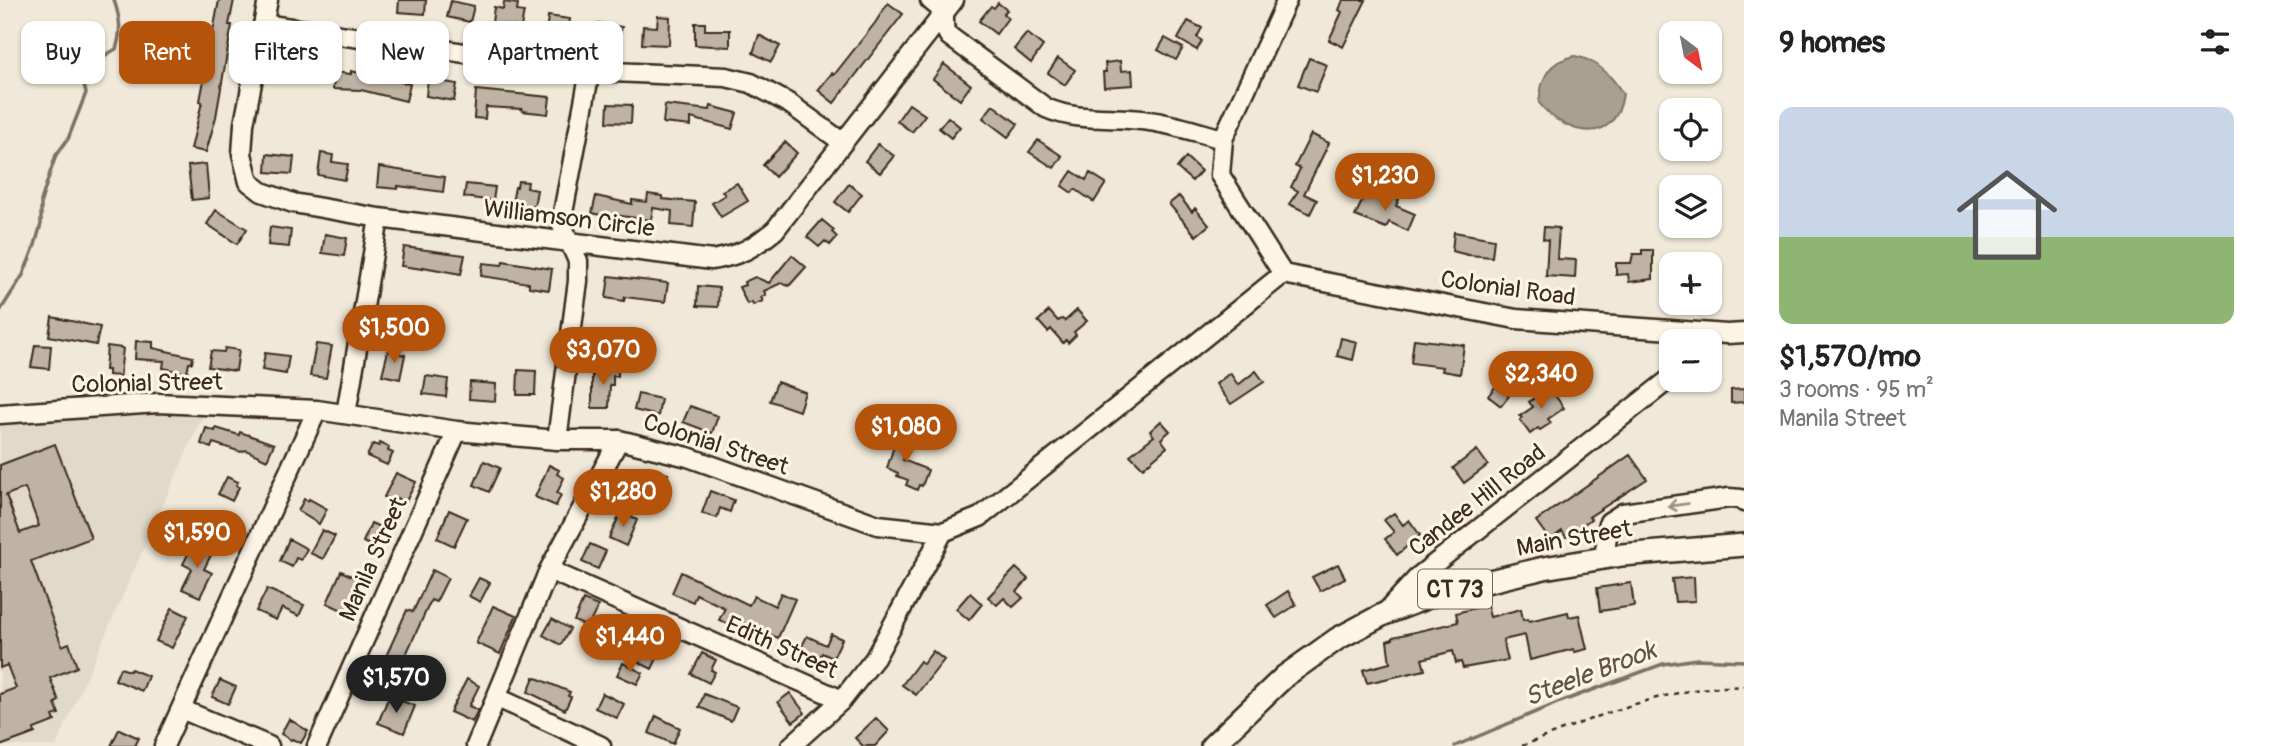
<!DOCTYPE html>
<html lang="en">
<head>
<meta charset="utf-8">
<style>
	:root { --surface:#fff; --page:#f2f2f2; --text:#222; --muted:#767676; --line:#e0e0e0; --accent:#b45309 }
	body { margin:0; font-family:Pangolin,sans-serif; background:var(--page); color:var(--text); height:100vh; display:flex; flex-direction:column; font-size:26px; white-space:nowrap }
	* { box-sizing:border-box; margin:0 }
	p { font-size:23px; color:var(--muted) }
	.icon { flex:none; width:38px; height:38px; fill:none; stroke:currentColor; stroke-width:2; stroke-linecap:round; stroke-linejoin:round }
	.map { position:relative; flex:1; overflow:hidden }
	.drawer { display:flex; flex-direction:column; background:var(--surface); width:525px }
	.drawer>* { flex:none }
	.hud { position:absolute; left:21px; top:21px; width:665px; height:63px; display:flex; gap:14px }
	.needle { width:46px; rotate:148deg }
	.controls { position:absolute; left:1659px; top:21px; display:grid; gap:14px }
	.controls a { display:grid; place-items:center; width:63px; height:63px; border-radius:14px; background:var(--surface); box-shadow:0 2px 5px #0004; font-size:35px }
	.price { position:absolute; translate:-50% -60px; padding:0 16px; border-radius:24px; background:var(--accent); color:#fff; font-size:23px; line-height:46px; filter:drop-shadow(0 2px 4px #0008) }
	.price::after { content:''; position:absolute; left:50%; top:42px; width:21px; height:16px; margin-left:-10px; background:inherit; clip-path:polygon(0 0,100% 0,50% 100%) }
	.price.on { background:#222; color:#fff }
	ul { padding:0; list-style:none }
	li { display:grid; align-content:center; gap:14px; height:371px; padding:0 35px }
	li+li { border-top:2px solid var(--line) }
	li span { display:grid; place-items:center; height:217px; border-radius:14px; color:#555 }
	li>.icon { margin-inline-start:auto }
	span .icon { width:126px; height:126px; fill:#fffc; stroke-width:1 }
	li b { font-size:30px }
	h2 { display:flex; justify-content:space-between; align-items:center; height:84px; padding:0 35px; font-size:30px }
	.tag { padding:0 24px; border-radius:14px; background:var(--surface); box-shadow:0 2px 5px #0004; font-size:24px; line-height:63px }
	.tag.on { background:var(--accent); color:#fff }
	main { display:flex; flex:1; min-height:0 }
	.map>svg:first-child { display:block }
	.built { fill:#e1d9c9 }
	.water { fill:#aaa091; stroke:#7e7163; stroke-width:2 }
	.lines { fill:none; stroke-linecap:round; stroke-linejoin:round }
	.stream { stroke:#7e7163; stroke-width:3.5 }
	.building { fill:#beb3a4; stroke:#3b2a1e; stroke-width:2; fill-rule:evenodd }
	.minor-casing { stroke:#3b2a1e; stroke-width:23 }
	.major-casing { stroke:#3b2a1e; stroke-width:26 }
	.path { stroke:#3b2a1e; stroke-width:2.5; stroke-dasharray:5 5; stroke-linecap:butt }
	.minor { stroke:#fcf5e5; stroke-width:18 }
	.major { stroke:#fcf5e5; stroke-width:21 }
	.oneway { stroke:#9c9082 }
	.labels { text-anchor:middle; stroke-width:6; stroke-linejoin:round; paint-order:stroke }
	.shield { fill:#fcf5e5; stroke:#75675a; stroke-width:2 }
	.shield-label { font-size:23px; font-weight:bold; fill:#3b2a1e }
	.street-label { font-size:24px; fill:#3b2a1e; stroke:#fcf5e5 }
	.water-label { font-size:26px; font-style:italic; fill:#625346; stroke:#fcf5e5 }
</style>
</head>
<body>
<main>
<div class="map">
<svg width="1744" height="746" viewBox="0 0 1744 746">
	<rect width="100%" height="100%" fill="#f0e9d9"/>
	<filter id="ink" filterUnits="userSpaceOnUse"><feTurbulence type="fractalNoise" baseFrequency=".0143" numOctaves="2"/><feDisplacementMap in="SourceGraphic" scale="14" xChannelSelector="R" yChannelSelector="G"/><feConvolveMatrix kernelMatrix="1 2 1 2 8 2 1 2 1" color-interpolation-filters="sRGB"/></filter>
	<g filter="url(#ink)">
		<!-- built -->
		<path class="built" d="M135,414L203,415L56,746H0V425Z"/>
		<!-- water -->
		<path class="water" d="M1575,56C1596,60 1612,76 1623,94C1616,147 1565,136 1539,103C1541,78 1548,61 1575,56Z"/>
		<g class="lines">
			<!-- stream -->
			<path class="stream" d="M0,311L23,275L35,245L41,224V201L49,176L56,155L68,139L86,93L82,76L85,67L116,49C122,30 120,18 114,0
				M1455,746L1560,702L1663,664L1697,659L1744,661"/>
		</g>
		<!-- building -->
		<path class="building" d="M219,0H234L229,25H232L216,117L206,152L191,149L202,102L200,101Z
			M399,0H426L425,14L398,12Z
			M1343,0H1366L1343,47L1329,40L1342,12L1339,10Z
			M451,1L474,6L470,22L447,17Z
			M504,2L518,4L517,11L524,12L521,27L492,23L494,7L503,9Z
			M888,3L903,14L834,103L818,90L832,73L834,75L875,23Z
			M998,3L1007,10L1003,14L1008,18L996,34L979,21L991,6L994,8Z
			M548,16L570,19L568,37L546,34Z
			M658,16L670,17L669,45L642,44L643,26L657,27Z
			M1188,21L1202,28L1197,37L1202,41L1197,50L1178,39Z
			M598,23L622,27L617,45L595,41Z
			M695,23H705V30H730V47L695,45Z
			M1027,33L1043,46L1031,63L1014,49Z
			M759,35L780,46L771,62L753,53Z
			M1165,38L1183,48L1176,60L1158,50Z
			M284,50L301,53L296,82L279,79Z
			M1058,58L1075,70L1065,85L1048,73Z
			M1309,58L1327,65L1316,92L1298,85Z
			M1120,61L1121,71L1132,70L1133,85L1104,87L1103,72H1106L1105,63Z
			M944,64L971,85L960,100L933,79Z
			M351,71L410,84L406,101L361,90L333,89L335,72L351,74Z
			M428,79L457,84L454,101L426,96Z
			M476,90L550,97L548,114L522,111V109L486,107L485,119L474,118Z
			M608,104L632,105L631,123L607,122Z
			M909,104L925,115L912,132L897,121Z
			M665,105L710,110L711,106L737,113L732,129L691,118V126L663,123Z
			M993,105L1018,124L1008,137L983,118Z
			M948,117L960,127L951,138L939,128Z
			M1311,134L1329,143L1304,194L1317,200L1310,214L1289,204L1298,191L1291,187L1300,169L1295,166Z
			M1038,140L1062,156L1054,168L1029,152Z
			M785,142L797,153L775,177L763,165Z
			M878,144L894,156L880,173L865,161Z
			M321,153L333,155L332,162L348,164L345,180L318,175Z
			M267,154L294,157L292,174L266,172Z
			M1186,157L1201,171L1192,181L1177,168Z
			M206,164L209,198L192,200L188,166Z
			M379,167L445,177L443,192L398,186V189L377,187Z
			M1072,171L1086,180L1090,173L1106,183L1094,202L1075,189L1072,193L1062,186Z
			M518,181L528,182L527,188L537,190L534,207L512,203L515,187H517Z
			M737,183L748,201L721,217L712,203L725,195L722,191Z
			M466,184L495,187L493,201L464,197Z
			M849,184L862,194L848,212L835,202Z
			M648,194L662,196V199L695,202L693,227L671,225L672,211L653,208L651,220L613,215V218L592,213L596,196L632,204V200L647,202Z
			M1365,195L1384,203L1388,195L1399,199L1396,206L1415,214L1408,231L1389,222L1386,228L1355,216Z
			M1179,196L1192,212L1195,208L1209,225L1196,236L1169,204Z
			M216,210L247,229L237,244L207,224Z
			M822,220L834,230L832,232L837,237L830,245L825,241L819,247L807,237Z
			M270,227L291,230L289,247L268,245Z
			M1544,227L1559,228L1557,259L1576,260L1575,278L1546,276L1548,240L1543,239Z
			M1454,232L1494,239L1492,257L1468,255L1452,251Z
			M325,234L347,238L344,256L322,253Z
			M404,247L465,255L461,274L423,267V269L401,266Z
			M1642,250H1653V279L1629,282L1628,274L1616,275V263H1631L1633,254H1642Z
			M792,255L806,267L789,286L781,283L764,291L766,295L761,297L763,301L753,305L752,302L747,304L739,287L745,285L744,282L755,277L769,283Z
			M503,261L552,269L549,290L529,287V283L481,276L483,263L502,265Z
			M609,276L668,283L665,302L625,297L624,301L606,298Z
			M698,286L719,288L718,307L697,306Z
			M1077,310L1087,321L1074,332L1076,335L1068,343L1066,340L1063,343L1051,329L1048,332L1038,321L1049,311L1058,321L1062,319L1065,321Z
			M52,317L100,327L96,345L49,336Z
			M1341,338L1357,342L1353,360L1337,356Z
			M1414,339L1464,345L1460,374L1442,371L1443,367L1411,363Z
			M136,341L153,342V348L193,357L192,363H189L187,373L163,368L164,361L135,359Z
			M316,344L332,346L326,378L310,376Z
			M35,345L51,346L49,369L31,367Z
			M107,346L123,348L120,376L108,375V370H105Z
			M225,348L239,350L236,371L208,367L211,351L224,352Z
			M388,351L405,355L400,379L382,375Z
			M265,353L289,356L286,374L262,370Z
			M606,364H618V376H613V385H610L609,408H592V375H606Z
			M518,370L536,371L535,395H517Z
			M1256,371L1264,382L1231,404L1216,384L1230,373L1238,385Z
			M426,376L448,379L446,397L423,394Z
			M470,382L496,384L495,401L469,399Z
			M777,382L805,392L799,411L770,401Z
			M1496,386L1509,396L1501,406L1488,396Z
			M1549,387L1564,408L1548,419L1551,423L1540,430L1538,428L1530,434L1520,420L1522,418L1520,416L1533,407L1529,402Z
			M1744,389V402L1731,403V390Z
			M638,394L661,399L658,416L634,410Z
			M690,406L718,416L712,433L683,422Z
			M1161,421L1170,431L1161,439L1167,447L1143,468L1130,455L1154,436L1150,431Z
			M206,428L215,431L216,428L239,435L240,432L274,444L267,460L246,450L241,452L213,443L211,448L201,444Z
			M898,434L911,439L903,460L928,470L922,486L919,485L917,490L906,485L908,480L897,476L898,473L887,468Z
			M380,443L389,447L388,451L393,453L387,465L367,456L373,444L379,446Z
			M55,444L91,538L31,561L62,646L69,643L77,667L50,678L59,701L55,703L59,714L53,716L55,721L34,729L35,733L0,746V694L16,688L7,665L0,668V465ZM25,488L39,526L20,533L6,495Z
			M1477,450L1488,465L1464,483L1453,468Z
			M1630,455L1647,479L1589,517L1591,519L1566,537L1562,531L1550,540L1536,521Z
			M484,461L500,468L489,492L474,485Z
			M549,465L559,470L557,474L564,478L557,493L561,495L556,506L535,497Z
			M655,471L668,474L664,498L649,495Z
			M396,473L416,482L405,503L397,498L395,502L384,497Z
			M227,477L238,482L236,485L239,487L232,501L218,494Z
			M710,491L734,500L730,512L720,508L717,518L702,513Z
			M304,499L308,501L309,499L327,509L319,524L298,511Z
			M449,510L467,518L454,546L437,538Z
			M621,512L637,520L626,546L609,538Z
			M1394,513L1403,525L1409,520L1420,535L1397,555L1385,539L1394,532L1384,520Z
			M371,523L387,530L379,550L363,542Z
			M322,530L335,536L323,559L310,553Z
			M289,539L307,549L301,560L296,558L292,567L280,561Z
			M193,544L212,553L204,569L212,573L200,597L182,589L192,569L183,564Z
			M590,544L606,551L598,569L582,562Z
			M1338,564L1345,578L1320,591L1312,577Z
			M1016,568L1028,579L1017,592L1023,598L1013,607L1004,598L997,605L988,597Z
			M432,570L448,578L436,602L431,600L387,696L371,689L407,610L413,612Z
			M341,571L360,580L346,612L327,603Z
			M681,572L749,605L754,596L775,606L781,593L795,599L778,638L739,621L736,628L719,620L725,608L696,594L693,602L672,593Z
			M1694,577L1695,601L1675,602L1672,579Z
			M479,578L490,583L480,602L469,596Z
			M1631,583L1634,606L1600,611L1597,588Z
			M267,589L304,605L299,616L282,608L276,620L256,611Z
			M1288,591L1296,605L1276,618L1267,605Z
			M970,593L982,604L969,620L956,609Z
			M583,600L598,606L588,627L574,621Z
			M1487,605L1490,617L1521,609L1523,620L1528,619L1529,621L1568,612L1569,617L1579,615L1587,649L1575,652L1574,649L1530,660L1525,635L1503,640L1508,660L1463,668L1461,662L1456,663L1453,651L1422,659L1425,670L1367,683L1363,670L1390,663L1387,641L1393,639V637L1458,622L1456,613Z
			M493,606L516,616L500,654L476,643Z
			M172,608L188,616L172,648L156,641Z
			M552,619L570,629L561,645L543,635Z
			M831,634L842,639L833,658L822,653L818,661L799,652L807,636L826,645Z
			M655,639L664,644L652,669L638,662L649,640L654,642Z
			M933,651L944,660L916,695L902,685L920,661L923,664Z
			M702,653L716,660L711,670L715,672L709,683L691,674Z
			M623,663L643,673L637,684L617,675Z
			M120,668L130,671L131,669L148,676L142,691L115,680Z
			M534,677L570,692L568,696L571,697L565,710L528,692Z
			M467,679L479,686L469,706L478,710L472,722L450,712Z
			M220,680L236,687L228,704L212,697Z
			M602,693L624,704L617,718L595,708Z
			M790,693L805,713L793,722L778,702Z
			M704,694L737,707L731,721L699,707Z
			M389,696L415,706L404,733L378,723Z
			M656,716L680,728L673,744L649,733Z
			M876,718L889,731L875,746H863L855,738Z
			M289,719L308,731L301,743L292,739L291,740L281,734Z
			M119,729L139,738L135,746H111Z"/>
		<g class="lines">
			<defs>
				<path id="minor" d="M268,0L244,124L242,154L249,182L262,192L293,203L379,218L712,260C741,255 753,248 775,230L954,0
					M930,0L944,12V27L949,36L1046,108C1080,123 1114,115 1149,121C1174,124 1199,133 1223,139
					M263,24L590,71L726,77L751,83L790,104L842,142
					M1283,274L1516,319L1727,334L1744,333
					M1283,274L1220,175L1223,139L1287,0
					M0,414L158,403L317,410L457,431L557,440H619L688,457L878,525L943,532L980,517L1283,274
					M346,414L379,218
					M557,440L578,281V261L561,223L590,71
					M1604,558L1609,522L1623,513L1729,498L1741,499L1744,502
					M549,570L842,700
					M1385,613L1419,576L1671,378
					M498,698L601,746
					M181,709L269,746
					M164,746L317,410
					M317,746L457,431
					M476,746L549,570L619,440
					M791,746L842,700L875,658L943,532"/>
				<path id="major" d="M1212,746L1285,676L1337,639L1384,614L1436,594L1544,568L1622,555L1744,545"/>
			</defs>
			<!-- minor casing -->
			<use href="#minor" class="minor-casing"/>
			<!-- major casing -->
			<use href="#major" class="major-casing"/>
			<!-- path -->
			<path class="path" d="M1522,746C1580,723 1639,698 1701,689C1715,687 1730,687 1744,686"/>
			<!-- minor -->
			<use href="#minor" class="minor"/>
			<!-- major -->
			<use href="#major" class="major"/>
		</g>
		<!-- one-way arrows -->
		<defs><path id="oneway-shaft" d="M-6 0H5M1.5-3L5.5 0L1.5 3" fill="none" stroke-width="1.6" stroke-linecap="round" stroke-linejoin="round" transform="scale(1.75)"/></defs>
		<use class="oneway" href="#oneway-shaft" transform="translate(1678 505) rotate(172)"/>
	</g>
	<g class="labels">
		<!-- shield labels -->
		<rect class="shield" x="1418" y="569.5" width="74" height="39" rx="5"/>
		<g class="shield-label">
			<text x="1455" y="597">CT 73</text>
		</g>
		<!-- street labels -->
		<g class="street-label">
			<text transform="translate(569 218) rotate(7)" y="8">Williamson Circle</text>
			<text transform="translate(1508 288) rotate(8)" y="8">Colonial Road</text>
			<text transform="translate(147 383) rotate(-1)" y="8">Colonial Street</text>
			<text transform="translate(716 444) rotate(18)" y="8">Colonial Street</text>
			<text transform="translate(1477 500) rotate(-38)" y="8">Candee Hill Road</text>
			<text transform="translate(1574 538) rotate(-10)" y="8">Main Street</text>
			<text transform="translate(373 559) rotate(-66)" y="8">Manila Street</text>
			<text transform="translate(782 647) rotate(24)" y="8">Edith Street</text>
		</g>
		<!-- water labels -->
		<g class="water-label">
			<text transform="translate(1590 673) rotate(-21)" y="9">Steele Brook</text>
		</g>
	</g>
</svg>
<div class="controls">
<a><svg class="needle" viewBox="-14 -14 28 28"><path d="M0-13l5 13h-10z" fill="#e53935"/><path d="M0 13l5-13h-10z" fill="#767676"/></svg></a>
<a><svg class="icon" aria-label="locate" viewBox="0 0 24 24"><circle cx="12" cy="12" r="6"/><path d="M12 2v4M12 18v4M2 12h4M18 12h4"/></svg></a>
<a><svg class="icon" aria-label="layers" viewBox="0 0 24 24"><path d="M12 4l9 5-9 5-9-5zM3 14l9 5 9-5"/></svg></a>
<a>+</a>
<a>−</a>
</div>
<b class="price" style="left:1385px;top:213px">$1,230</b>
<b class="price" style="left:394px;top:365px">$1,500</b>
<b class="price" style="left:603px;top:387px">$3,070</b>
<b class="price" style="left:1541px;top:411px">$2,340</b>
<b class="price" style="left:906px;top:464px">$1,080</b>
<b class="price" style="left:623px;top:529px">$1,280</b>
<b class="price" style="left:197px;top:570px">$1,590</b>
<b class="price" style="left:630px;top:674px">$1,440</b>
<b class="price on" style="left:396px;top:715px">$1,570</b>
<div class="hud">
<a class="tag">Buy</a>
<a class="tag on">Rent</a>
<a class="tag">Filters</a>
<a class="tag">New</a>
<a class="tag">Apartment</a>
</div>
</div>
<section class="drawer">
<h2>9 homes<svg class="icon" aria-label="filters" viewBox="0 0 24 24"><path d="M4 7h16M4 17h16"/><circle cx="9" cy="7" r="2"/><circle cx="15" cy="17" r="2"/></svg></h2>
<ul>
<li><span style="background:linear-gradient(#c9d6e8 60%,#8fb573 0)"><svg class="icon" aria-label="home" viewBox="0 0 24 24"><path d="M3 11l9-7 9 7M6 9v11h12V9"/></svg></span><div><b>$1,570/mo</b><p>3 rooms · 95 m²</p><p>Manila Street</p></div></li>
</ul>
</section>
</main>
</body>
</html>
